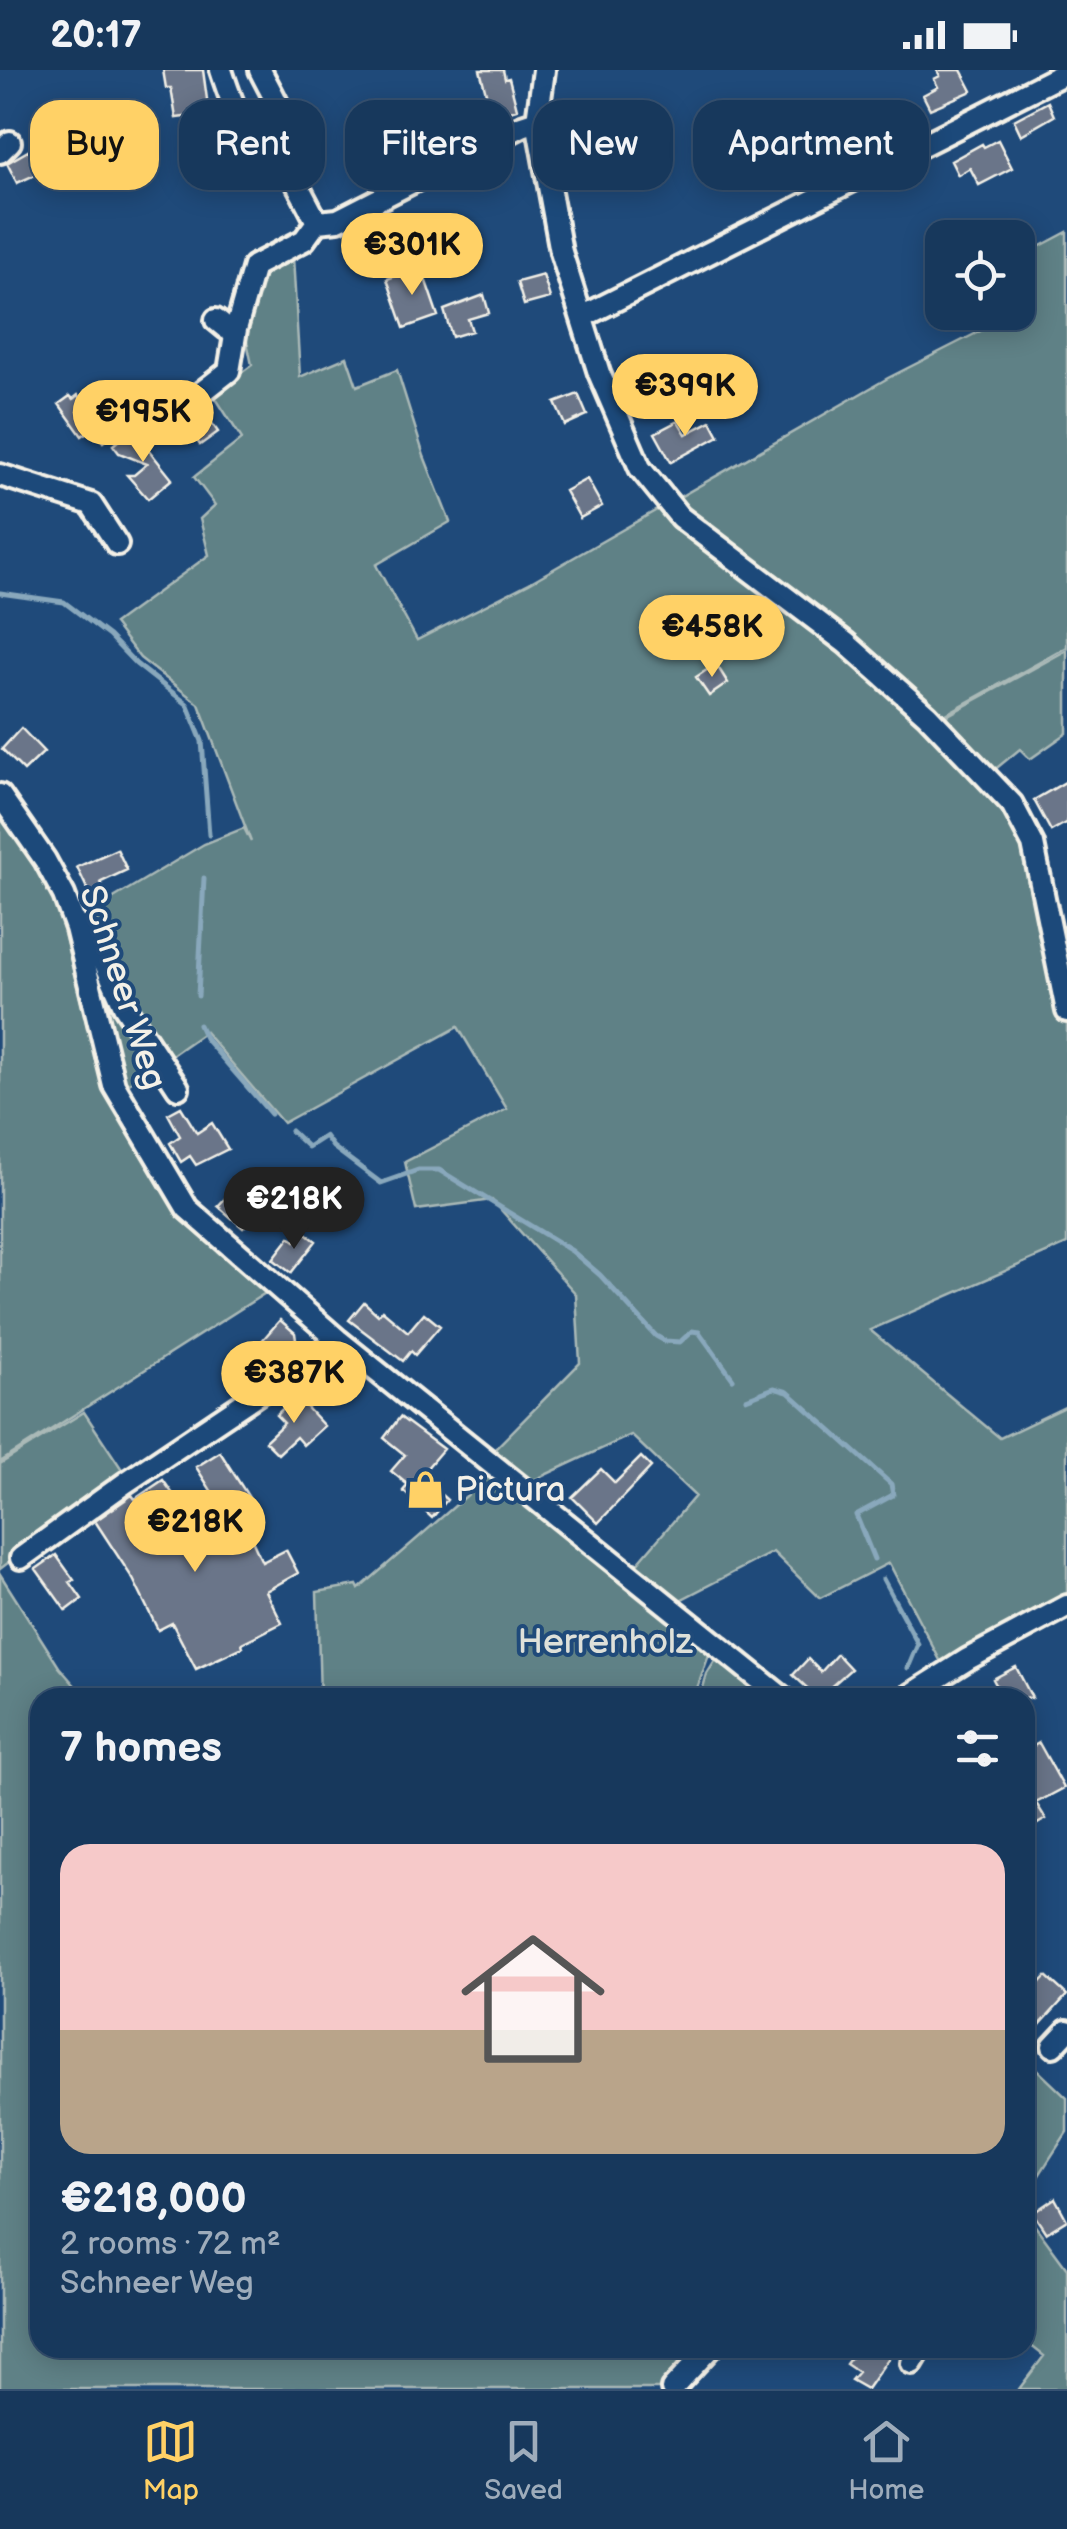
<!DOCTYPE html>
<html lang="en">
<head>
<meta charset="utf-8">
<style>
	:root { --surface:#17385c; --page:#203f62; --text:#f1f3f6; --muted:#9eacbb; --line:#365272; --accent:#ffd166 }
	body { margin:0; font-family:"Balsamiq Sans",sans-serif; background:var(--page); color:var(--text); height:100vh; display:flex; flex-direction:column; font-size:38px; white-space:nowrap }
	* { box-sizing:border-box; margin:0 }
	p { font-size:32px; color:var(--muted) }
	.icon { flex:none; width:55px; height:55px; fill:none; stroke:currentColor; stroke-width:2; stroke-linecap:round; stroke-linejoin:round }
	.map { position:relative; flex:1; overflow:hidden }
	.panel { position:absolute; left:30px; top:1618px; width:1005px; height:670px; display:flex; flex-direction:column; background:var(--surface); border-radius:30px; box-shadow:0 5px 25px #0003,0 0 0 2px var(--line) }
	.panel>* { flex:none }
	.guide { position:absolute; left:30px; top:30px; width:1008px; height:90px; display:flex; gap:20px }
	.controls { position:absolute; left:925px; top:150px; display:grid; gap:20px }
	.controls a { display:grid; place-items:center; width:110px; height:110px; border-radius:20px; background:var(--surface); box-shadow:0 5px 25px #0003,0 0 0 2px var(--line); font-size:50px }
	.price { position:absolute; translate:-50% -85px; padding:0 22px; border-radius:35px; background:var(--accent); color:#111; font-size:32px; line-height:65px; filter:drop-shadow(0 2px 5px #0008) }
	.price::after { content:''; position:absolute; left:50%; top:60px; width:30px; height:22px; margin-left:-15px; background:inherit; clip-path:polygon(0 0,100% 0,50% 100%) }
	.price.on { background:#222; color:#fff }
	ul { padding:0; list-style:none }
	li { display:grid; align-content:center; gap:20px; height:530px; padding:0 30px }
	li span { display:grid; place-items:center; height:310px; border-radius:30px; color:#555 }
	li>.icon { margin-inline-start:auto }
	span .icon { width:180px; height:180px; fill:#fffc; stroke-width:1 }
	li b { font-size:42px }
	h2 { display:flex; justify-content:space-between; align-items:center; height:120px; padding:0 30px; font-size:42px }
	.pill { padding:0 35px; border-radius:30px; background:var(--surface); box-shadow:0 5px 25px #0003,0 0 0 2px var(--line); font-size:35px; line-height:90px }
	.pill.on { background:var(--accent); color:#111 }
	.status { display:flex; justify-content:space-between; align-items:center; height:70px; padding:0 50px; background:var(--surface); direction:ltr }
	.status svg { height:28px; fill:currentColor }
	.menu { display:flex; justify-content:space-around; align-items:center; height:140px; border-top:2px solid var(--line); background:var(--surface); font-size:28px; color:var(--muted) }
	.menu a { display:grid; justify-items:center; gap:5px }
	.menu .on { color:var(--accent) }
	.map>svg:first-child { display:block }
	.green { fill:#5f8186; stroke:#aab9b7; stroke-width:2.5 }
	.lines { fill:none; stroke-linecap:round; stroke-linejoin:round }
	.stream { stroke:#89a8bc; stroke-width:5 }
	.building { fill:#6a7589; stroke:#f4f1e8; stroke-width:2.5 }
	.minor-casing { stroke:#f4f1e8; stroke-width:28 }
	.minor { stroke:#1f4a7a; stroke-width:20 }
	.labels { text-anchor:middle; stroke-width:8; stroke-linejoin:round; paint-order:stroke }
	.street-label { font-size:35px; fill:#f4f1e8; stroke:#1f4a7a }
	.poi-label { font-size:35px; fill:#f4f1e8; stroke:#1f4a7a; text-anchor:start }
	.park-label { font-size:35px; fill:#dee0d9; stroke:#1f4a7a }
</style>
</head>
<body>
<div class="status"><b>20:17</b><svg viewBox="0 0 49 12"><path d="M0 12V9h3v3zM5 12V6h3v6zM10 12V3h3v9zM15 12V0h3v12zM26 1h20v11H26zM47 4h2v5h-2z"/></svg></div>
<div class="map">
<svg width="1067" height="2319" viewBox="0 0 1067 2319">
	<rect width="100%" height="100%" fill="#1f4a7a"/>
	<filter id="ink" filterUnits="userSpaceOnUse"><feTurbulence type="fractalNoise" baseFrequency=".01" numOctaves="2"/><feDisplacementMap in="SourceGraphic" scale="20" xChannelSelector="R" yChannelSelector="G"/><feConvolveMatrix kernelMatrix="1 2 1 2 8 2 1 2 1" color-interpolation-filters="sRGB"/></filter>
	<g filter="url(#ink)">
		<!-- green -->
		<path class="green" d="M1067,162V577L928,654L1004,735L1027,778L1052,889L1067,880V1174L870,1260L1000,1368L1067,1336V1528L943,1596L889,1493L820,1528L773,1482L680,1530L636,1495L695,1426L631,1365L530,1412L493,1381L580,1293L576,1224L492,1130L416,1140L405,1092L507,1039L458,957L283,1053L205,962L166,989L130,933L100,864L85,845L204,774L244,758L251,772L199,634L140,588L114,554L209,485L200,449L215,435L194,407L242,369L213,324L252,295L235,215L293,187L300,307L347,287L357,316L397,300L424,386L450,452L376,495L417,570L529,513L888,308L1018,242L1027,235L1018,216V188Z
			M1067,580V663L1030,689L1020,679L993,701L941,649Z
			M0,743L55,827L88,960L108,1018L180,1141L270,1220L0,1392Z
			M89,875L153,996L122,1018Z
			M84,1342L125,1404L0,1499V1394Z
			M494,1402L710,1582L694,1627H320L317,1522L357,1515L359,1519Z
			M0,1504L59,1597L85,1627L40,1628V2278H697L658,2319H0Z
			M720,1583L771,1628H700L707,1604Z
			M1025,1988L1067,2028V2062L1025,2127Z
			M1025,2142L1067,2199V2319H1019L1044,2286L1025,2271Z"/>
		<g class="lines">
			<!-- stream -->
			<path class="stream" d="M0,523L64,532L109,566L136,594L187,634L202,671L209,765
				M198,926L204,808
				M199,955L205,968L271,1044
				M291,1061L308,1077L325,1066L333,1077L381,1113L418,1100H439L572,1181L600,1205L656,1266L665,1271L680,1272L692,1261L699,1262L733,1309
				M746,1329L774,1318L788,1322L891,1414L893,1425L856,1445L874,1489
				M883,1509L918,1574L908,1598"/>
		</g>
		<!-- building -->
		<path class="building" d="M163,0H203L209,44L176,48L171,18H166Z
			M480,0H503L505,9L509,8L517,39L492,46Z
			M937,0H961L972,21L930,39L923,25L938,17L934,9L940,6Z
			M1048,32L1054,46L1021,65L1014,50Z
			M869,37L884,65L867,73L854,45Z
			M998,70L1012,98L979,115L970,98L958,105L951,91L982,74L984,77Z
			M794,74L804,94L799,96L804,106L781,117L776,107L766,112L754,89L769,82L771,86Z
			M35,77L46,100L17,113L7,93Z
			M421,197L438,246L404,258L387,209Z
			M543,205L550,228L524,235L517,212Z
			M484,225L489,243L468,249L472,261L452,267L444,240Z
			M578,324L587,345L565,355L555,333Z
			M78,325L97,351L105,345L117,361L103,372L93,358L82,366L59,334L70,326L73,329Z
			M202,339L218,362L200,375L185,353Z
			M678,351L686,364L711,351L719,366L671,392L655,363Z
			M132,359L172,409L148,429L127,405H134L147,394L119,383L113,375Z
			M587,409L602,436L580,448L565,421Z
			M716,594L728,613L709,626L696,607Z
			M21,658L44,682L24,701L2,679Z
			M1067,711V752L1051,761L1034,730Z
			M117,779L127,800L101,812L106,823L92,829L77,797Z
			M181,1037L197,1063L212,1053L228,1079L196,1095L190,1086L181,1092L170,1073L180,1066L168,1044Z
			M236,1117L260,1140L243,1158L218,1136Z
			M303,1161L316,1171L291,1203L273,1189L290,1167L295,1171Z
			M364,1232L378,1245L382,1240L408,1262L424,1243L440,1256L415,1285L411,1281L403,1291L349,1250Z
			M280,1250L295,1263L296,1270L256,1299L245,1290Z
			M296,1326L324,1356L303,1375L296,1367L278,1384L265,1371L284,1353L276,1345Z
			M400,1347L443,1379L420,1406L447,1430L432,1448L403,1421L408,1415L391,1401L405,1385L384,1368Z
			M220,1382L255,1437L231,1452L196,1397Z
			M641,1387L651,1397L598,1453L572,1427L601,1399L615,1413Z
			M163,1410L209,1475L246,1457L262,1492L286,1480L298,1503L266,1521L282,1553L242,1573L243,1577L196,1599L172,1553L158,1560L133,1509L95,1451L132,1425L135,1429Z
			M56,1485L74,1510L70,1512L82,1529L66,1541L36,1499Z
			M837,1584L851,1599L818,1628L793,1605L808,1589L821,1602Z
			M1016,1597L1032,1628H1003L993,1609Z
			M1039,1673L1064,1718L1036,1733L1046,1749L1025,1761V1681Z
			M1046,1906L1067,1925L1038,1957L1027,1942L1035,1933L1027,1926Z
			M1055,2128L1067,2150L1046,2163L1033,2143Z
			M858,2278H905L902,2283L895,2279L867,2319L851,2310L858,2302L846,2294Z"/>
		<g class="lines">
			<defs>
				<path id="minor" d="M221,0C232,34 248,84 287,95L317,152L338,150L522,56L537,51
					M260,0C274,29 298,62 287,95
					M544,0L537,51L561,182L599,303L640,398L680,447L846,573L927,645L1012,734L1033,774L1067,941
					M0,82L10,72
					M582,247L1067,2
					M216,250L227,259H236L254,196L304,170L317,152
					M165,351L229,301L236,259
					M0,405L91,434L117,474
					M0,725L45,790L64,825L76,858L114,1015L187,1138L338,1270L783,1628
					M76,858L84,857L95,871L124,936L178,1018
					M21,1488L125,1413L338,1270
					M906,1628L968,1589L1067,1536
					M1053,1976L1067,1961
					M912,2293L921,2278
					M672,2319L710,2278"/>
			</defs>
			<!-- minor casing -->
			<use href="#minor" class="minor-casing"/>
			<!-- minor -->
			<use href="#minor" class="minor"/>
		</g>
	</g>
	<!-- icons -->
	<defs>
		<symbol id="shop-bare" viewBox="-9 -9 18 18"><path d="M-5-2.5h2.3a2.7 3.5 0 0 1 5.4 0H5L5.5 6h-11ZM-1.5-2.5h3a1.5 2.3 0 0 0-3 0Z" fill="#ffd166" stroke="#1f4a7a" stroke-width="2.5" paint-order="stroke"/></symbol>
	</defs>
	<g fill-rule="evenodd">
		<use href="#shop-bare" x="398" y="1392" width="55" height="55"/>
	</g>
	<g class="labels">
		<!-- street labels -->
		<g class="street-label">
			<text transform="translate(124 917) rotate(72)" y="12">Schneer Weg</text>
		</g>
		<!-- poi labels -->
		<g class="poi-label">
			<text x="455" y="1431">Pictura</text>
		</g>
		<!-- park labels -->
		<g class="park-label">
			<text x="605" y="1583">Herrenholz</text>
		</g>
	</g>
</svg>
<div class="controls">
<a><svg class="icon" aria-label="locate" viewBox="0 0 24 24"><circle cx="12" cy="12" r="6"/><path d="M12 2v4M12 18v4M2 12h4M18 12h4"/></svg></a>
</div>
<b class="price" style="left:412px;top:228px">€301K</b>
<b class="price" style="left:685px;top:369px">€399K</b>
<b class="price" style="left:143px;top:395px">€195K</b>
<b class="price" style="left:712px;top:610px">€458K</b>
<b class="price on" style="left:294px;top:1182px">€218K</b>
<b class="price" style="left:294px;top:1356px">€387K</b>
<b class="price" style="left:195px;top:1505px">€218K</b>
<div class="guide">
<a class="pill on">Buy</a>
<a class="pill">Rent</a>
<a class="pill">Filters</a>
<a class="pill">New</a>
<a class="pill">Apartment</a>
</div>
<section class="panel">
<h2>7 homes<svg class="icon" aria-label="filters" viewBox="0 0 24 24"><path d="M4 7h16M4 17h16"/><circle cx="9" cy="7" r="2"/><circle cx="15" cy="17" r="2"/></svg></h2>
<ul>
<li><span style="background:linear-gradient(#f6c9c9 60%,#b9a48a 0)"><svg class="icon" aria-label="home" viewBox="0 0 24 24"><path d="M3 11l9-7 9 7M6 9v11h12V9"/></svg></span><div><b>€218,000</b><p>2 rooms · 72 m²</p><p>Schneer Weg</p></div></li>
</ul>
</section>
</div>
<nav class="menu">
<a class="on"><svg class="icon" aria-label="map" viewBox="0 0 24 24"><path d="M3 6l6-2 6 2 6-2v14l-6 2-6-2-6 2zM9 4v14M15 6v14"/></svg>Map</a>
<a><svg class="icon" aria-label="saved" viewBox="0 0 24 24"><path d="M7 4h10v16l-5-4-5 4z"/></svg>Saved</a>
<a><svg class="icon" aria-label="home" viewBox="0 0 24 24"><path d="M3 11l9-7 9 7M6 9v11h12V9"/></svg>Home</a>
</nav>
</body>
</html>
